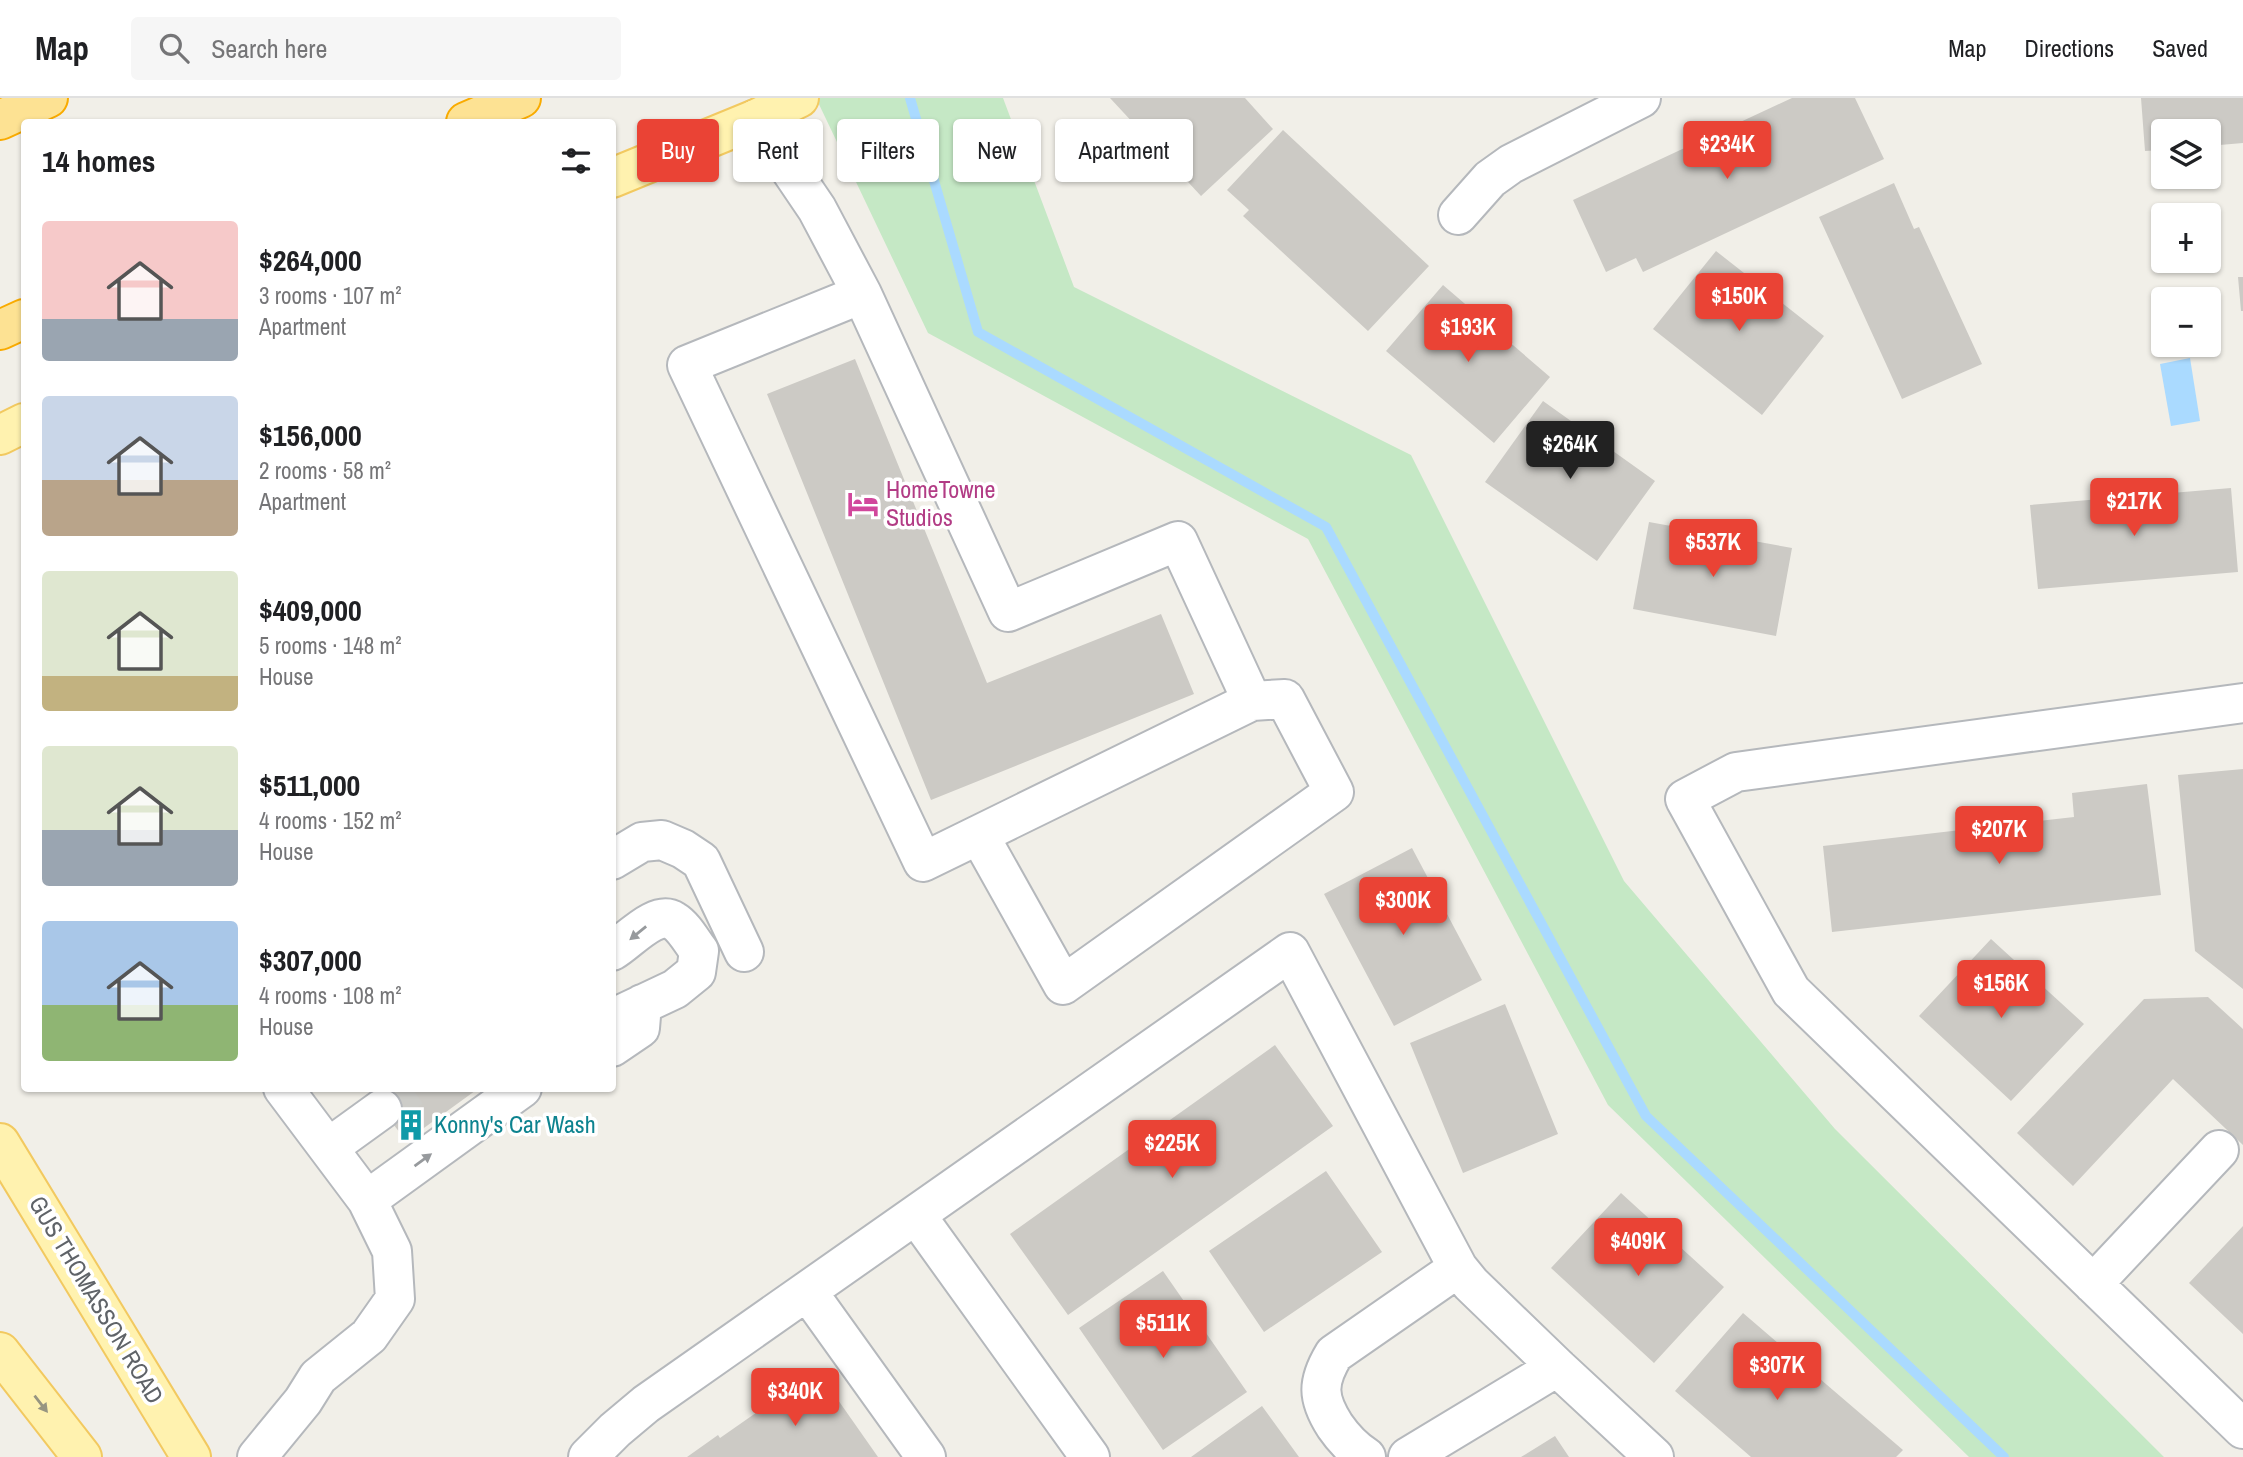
<!DOCTYPE html>
<html lang="en">
<head>
<meta charset="utf-8">
<style>
	:root { --surface:#fff; --page:#f6f6f6; --text:#202124; --muted:#757577; --line:#e0e0e0; --accent:#ea4335 }
	body { margin:0; font-family:"Archivo Narrow",sans-serif; background:var(--page); color:var(--text); height:100vh; display:flex; flex-direction:column; font-size:26px; white-space:nowrap }
	* { box-sizing:border-box; margin:0 }
	p { font-size:23px; color:var(--muted) }
	.icon { flex:none; width:38px; height:38px; fill:none; stroke:currentColor; stroke-width:2; stroke-linecap:round; stroke-linejoin:round }
	.map { position:relative; flex:1; overflow:hidden }
	.drawer { position:absolute; left:21px; top:21px; width:595px; height:973px; display:flex; flex-direction:column; background:var(--surface); border-radius:7px; box-shadow:0 2px 5px #0004 }
	.drawer>* { flex:none }
	.banner { position:absolute; left:637px; top:21px; width:665px; height:63px; display:flex; gap:14px }
	.buttons { position:absolute; left:2151px; top:21px; display:grid; gap:14px }
	.buttons a { display:grid; place-items:center; width:70px; height:70px; border-radius:7px; background:var(--surface); box-shadow:0 2px 5px #0004; font-size:35px }
	.price { position:absolute; translate:-50% -60px; padding:0 16px; border-radius:7px; background:var(--accent); color:#fff; font-size:23px; line-height:46px; filter:drop-shadow(0 2px 4px #0008) }
	.price::after { content:''; position:absolute; left:50%; top:42px; width:21px; height:16px; margin-left:-10px; background:inherit; clip-path:polygon(0 0,100% 0,50% 100%) }
	.price.on { background:#222; color:#fff }
	ul { padding:0; list-style:none }
	li { display:flex; align-items:center; gap:21px; height:175px; padding:0 21px }
	li span { display:grid; place-items:center; flex:none; width:196px; height:140px; border-radius:7px; color:#555 }
	li>.icon { margin-inline-start:auto }
	span .icon { width:84px; height:84px; fill:#fffc; stroke-width:1 }
	li b { font-size:30px }
	h2 { display:flex; justify-content:space-between; align-items:center; height:84px; padding:0 21px; font-size:30px }
	.pill { padding:0 24px; border-radius:7px; background:var(--surface); box-shadow:0 2px 5px #0004; font-size:24px; line-height:63px }
	.pill.on { background:var(--accent); color:#fff }
	header { display:flex; align-items:center; gap:42px; box-sizing:border-box; height:98px; padding:0 35px; background:var(--surface); border-bottom:2px solid var(--line) }
	header strong { font-size:33px }
	nav { display:flex; gap:38px; margin-inline-start:auto; font-size:24px }
	.search { width:490px; height:63px; background:var(--page); display:flex; align-items:center; gap:18px; box-sizing:border-box; padding:0 24px; border-radius:7px; color:var(--muted); font-size:26px }
	.map>svg:first-child { display:block }
	.green { fill:#c5e8c5 }
	.water { fill:#aadaff }
	.lines { fill:none; stroke-linecap:round; stroke-linejoin:round }
	.stream { stroke:#aadaff; stroke-width:10 }
	.building { fill:#cccac5 }
	.minor-tunnel { stroke:#ccccc8; stroke-width:38; stroke-dasharray:38 19; stroke-linecap:butt }
	.minor-casing { stroke:#b5b8bc; stroke-width:42 }
	.major-casing { stroke:#f2c960; stroke-width:42 }
	.highway-casing { stroke:#f9ab00; stroke-width:42 }
	.minor { stroke:#fff; stroke-width:38 }
	.major { stroke:#fff2af; stroke-width:38 }
	.highway { stroke:#fde293; stroke-width:38 }
	.oneway { fill:#979a9d }
	.oneway2 { fill:#979581 }
	.labels { text-anchor:middle; stroke-width:7; stroke-linejoin:round; paint-order:stroke }
	.hotel-label { font-size:24px; fill:#b23c85; stroke:#fff; text-anchor:start }
	.culture-label { font-size:24px; fill:#0d838f; stroke:#fff; text-anchor:start }
	.street-label { font-size:24px; fill:#5f6368; stroke:#fff }
</style>
</head>
<body>
<header>
<strong>Map</strong>
<div class="search"><svg class="icon" aria-label="search" viewBox="0 0 24 24"><circle cx="10" cy="10" r="6"/><path d="M15 15l6 6"/></svg>Search here</div>
<nav><a>Map</a><a>Directions</a><a>Saved</a></nav>
</header>
<div class="map">
<svg width="2243" height="1359" viewBox="0 0 2243 1359">
	<rect width="100%" height="100%" fill="#f1efe8"/>
	<!-- green -->
	<path class="green" d="M816,0H1003L1074,189L1411,357L1624,783L1835,1031L2164,1359H1969L1608,1007L1308,441L928,235Z"/>
	<!-- water -->
	<path class="water" d="M2190,260L2200,323L2171,328L2160,266Z"/>
	<g class="lines">
		<!-- stream -->
		<path class="stream" d="M910,0L978,234L1326,429L1646,1018L2004,1359"/>
	</g>
	<!-- building -->
	<path class="building" d="M1110,0H1245L1273,31L1201,98Z
		M1792,0H1855L1884,61L1643,174L1636,160L1606,174L1573,102Z
		M2141,0H2243V45L2208,48V33H2163V52L2145,53Z
		M1283,32L1429,168L1368,233L1243,118L1249,112L1227,92Z
		M1894,85L1914,131L1919,129L1982,266L1902,301L1819,119Z
		M1716,153L1824,238L1762,317L1653,231Z
		M2238,179H2243V213H2241Z
		M1443,187L1550,279L1494,345L1386,253Z
		M855,261L987,585L1161,516L1194,596L931,702L767,296Z
		M1543,303L1655,383L1597,463L1485,384Z
		M2231,390L2238,474L2038,491L2030,407Z
		M1649,424L1792,450L1776,538L1633,511Z
		M2243,671V891L2195,853L2178,677Z
		M2147,686L2161,797L1832,834L1823,748L2074,719L2072,695Z
		M1412,750L1482,882L1394,928L1324,796Z
		M1991,841L2084,926L2011,1003L1919,918Z
		M2208,899L2243,931V1047L2173,981L2073,1088L2017,1035L2144,901Z
		M1505,906L1558,1036L1463,1075L1410,945Z
		M1275,947L1333,1028L1068,1217L1010,1136Z
		M382,990H479L406,1043L372,998Z
		M1326,1073L1382,1154L1264,1234L1209,1153Z
		M1621,1095L1724,1189L1654,1265L1551,1170Z
		M2243,1128V1236L2189,1185Z
		M1163,1173L1247,1294L1163,1352L1079,1230Z
		M1743,1215L1903,1352L1896,1359H1751L1675,1293Z
		M817,1272L878,1359H687L718,1337L720,1340Z
		M1262,1308L1299,1359H1191Z
		M1555,1338L1569,1359H1521Z"/>
	<g class="lines">
		<!-- minor-tunnel -->
		<path class="minor-tunnel" d="M382,1011L412,990"/>
		<defs>
			<path id="minor" d="M756,21L817,111L862,196L1008,514L1178,443L1252,603L923,764L687,267L862,196
				M1458,117L1490,81L1511,66L1641,0
				M2243,605L1736,674L1685,701L1791,893L2243,1331
				M979,737L1063,887L1334,694L1285,601L1252,603
				M612,762L642,744L662,742L683,751L701,763L744,854
				M612,853C628,844 656,811 674,823C684,829 692,844 699,853L696,874L675,891L622,916
				M612,949L640,930L642,906
				M328,1050L382,1011
				M367,1102L522,990
				M916,1117L1090,1359
				M2093,1186L2219,1052
				M807,1193L926,1359
				M257,1359L303,1303L318,1279L369,1238L395,1201L392,1153L367,1102L283,990
				M588,1359L615,1332L646,1306L1290,854L1458,1170L1471,1186L1557,1269L1654,1359
				M1366,1359C1352,1350 1344,1341 1335,1328C1317,1300 1317,1284 1334,1256L1458,1170
				M1408,1359L1557,1269"/>
			<path id="major" d="M612,80L756,21L799,0
				M0,337L24,325
				M0,1045L191,1359
				M0,1254L82,1359"/>
			<path id="highway" d="M0,22L48,0
				M466,24L521,0
				M0,232L24,221"/>
		</defs>
		<!-- minor casing -->
		<use href="#minor" class="minor-casing"/>
		<!-- major casing -->
		<use href="#major" class="major-casing"/>
		<!-- highway casing -->
		<use href="#highway" class="highway-casing"/>
		<!-- minor -->
		<use href="#minor" class="minor"/>
		<!-- major -->
		<use href="#major" class="major"/>
		<!-- highway -->
		<use href="#highway" class="highway"/>
	</g>
	<!-- one-way arrows -->
	<defs><path id="oneway-solid" d="M-6-.8H1V-3.2L6.5 0L1 3.2V.8H-6Z" transform="scale(1.75)"/></defs>
	<g class="oneway">
		<use href="#oneway-solid" transform="translate(638 835) rotate(141)"/>
		<use href="#oneway-solid" transform="translate(423 1062) rotate(-36)"/>
	</g>
	<use class="oneway2" href="#oneway-solid" transform="translate(41 1306) rotate(52)"/>
	<!-- icons -->
	<defs>
		<symbol id="hotel-bare" viewBox="-9 -9 18 18"><path d="M-6-4.5h1.5V1H6V5H4.5V3h-9V5H-6ZM-4 0a1.8 1.8 0 1 1 3.6 0ZM.5 0V-2.5h3Q6-2.5 6 0Z" fill="#d1479c" stroke="#fff" stroke-width="2.5" paint-order="stroke"/></symbol>
		<symbol id="building-bare" viewBox="-9 -9 18 18"><path d="M-4-6H4V6H1V3H-1V6H-4ZM-2.5-4.3h1.7v1.8h-1.7ZM.8-4.3h1.7v1.8H.8ZM-2.5-1h1.7V.8h-1.7ZM.8-1h1.7V.8H.8Z" fill="#0f9aa8" stroke="#fff" stroke-width="2.5" paint-order="stroke"/></symbol>
	</defs>
	<g fill-rule="evenodd">
		<use href="#hotel-bare" x="841" y="384" width="44" height="44"/>
		<use href="#building-bare" x="389" y="1005" width="44" height="44"/>
	</g>
	<g class="labels">
		<!-- hotel labels -->
		<g class="hotel-label">
			<text x="886" y="400">HomeTowne<tspan x="886" dy="28">Studios</tspan></text>
		</g>
		<!-- culture labels -->
		<g class="culture-label">
			<text x="434" y="1035">Konny's Car Wash</text>
		</g>
		<!-- street labels -->
		<g class="street-label">
			<text transform="translate(96 1202) rotate(59)" y="8">GUS THOMASSON ROAD</text>
		</g>
	</g>
</svg>
<div class="buttons">
<a><svg class="icon" aria-label="layers" viewBox="0 0 24 24"><path d="M12 4l9 5-9 5-9-5zM3 14l9 5 9-5"/></svg></a>
<a>+</a>
<a>−</a>
</div>
<b class="price" style="left:1727px;top:83px">$234K</b>
<b class="price" style="left:1739px;top:235px">$150K</b>
<b class="price" style="left:1468px;top:266px">$193K</b>
<b class="price on" style="left:1570px;top:383px">$264K</b>
<b class="price" style="left:2134px;top:440px">$217K</b>
<b class="price" style="left:1713px;top:481px">$537K</b>
<b class="price" style="left:1999px;top:768px">$207K</b>
<b class="price" style="left:1403px;top:839px">$300K</b>
<b class="price" style="left:2001px;top:922px">$156K</b>
<b class="price" style="left:1172px;top:1082px">$225K</b>
<b class="price" style="left:1638px;top:1180px">$409K</b>
<b class="price" style="left:1163px;top:1262px">$511K</b>
<b class="price" style="left:1777px;top:1304px">$307K</b>
<b class="price" style="left:795px;top:1330px">$340K</b>
<div class="banner">
<a class="pill on">Buy</a>
<a class="pill">Rent</a>
<a class="pill">Filters</a>
<a class="pill">New</a>
<a class="pill">Apartment</a>
</div>
<section class="drawer">
<h2>14 homes<svg class="icon" aria-label="filters" viewBox="0 0 24 24"><path d="M4 7h16M4 17h16"/><circle cx="9" cy="7" r="2"/><circle cx="15" cy="17" r="2"/></svg></h2>
<ul>
<li><span style="background:linear-gradient(#f6c9c9 70%,#9aa5b1 0)"><svg class="icon" aria-label="home" viewBox="0 0 24 24"><path d="M3 11l9-7 9 7M6 9v11h12V9"/></svg></span><div><b>$264,000</b><p>3 rooms · 107 m²</p><p>Apartment</p></div></li>
<li><span style="background:linear-gradient(#c9d6e8 60%,#b9a48a 0)"><svg class="icon" aria-label="home" viewBox="0 0 24 24"><path d="M3 11l9-7 9 7M6 9v11h12V9"/></svg></span><div><b>$156,000</b><p>2 rooms · 58 m²</p><p>Apartment</p></div></li>
<li><span style="background:linear-gradient(#dfe7d0 75%,#c2b280 0)"><svg class="icon" aria-label="home" viewBox="0 0 24 24"><path d="M3 11l9-7 9 7M6 9v11h12V9"/></svg></span><div><b>$409,000</b><p>5 rooms · 148 m²</p><p>House</p></div></li>
<li><span style="background:linear-gradient(#dfe7d0 60%,#9aa5b1 0)"><svg class="icon" aria-label="home" viewBox="0 0 24 24"><path d="M3 11l9-7 9 7M6 9v11h12V9"/></svg></span><div><b>$511,000</b><p>4 rooms · 152 m²</p><p>House</p></div></li>
<li><span style="background:linear-gradient(#a9c7e8 60%,#8fb573 0)"><svg class="icon" aria-label="home" viewBox="0 0 24 24"><path d="M3 11l9-7 9 7M6 9v11h12V9"/></svg></span><div><b>$307,000</b><p>4 rooms · 108 m²</p><p>House</p></div></li>
</ul>
</section>
</div>
</body>
</html>
